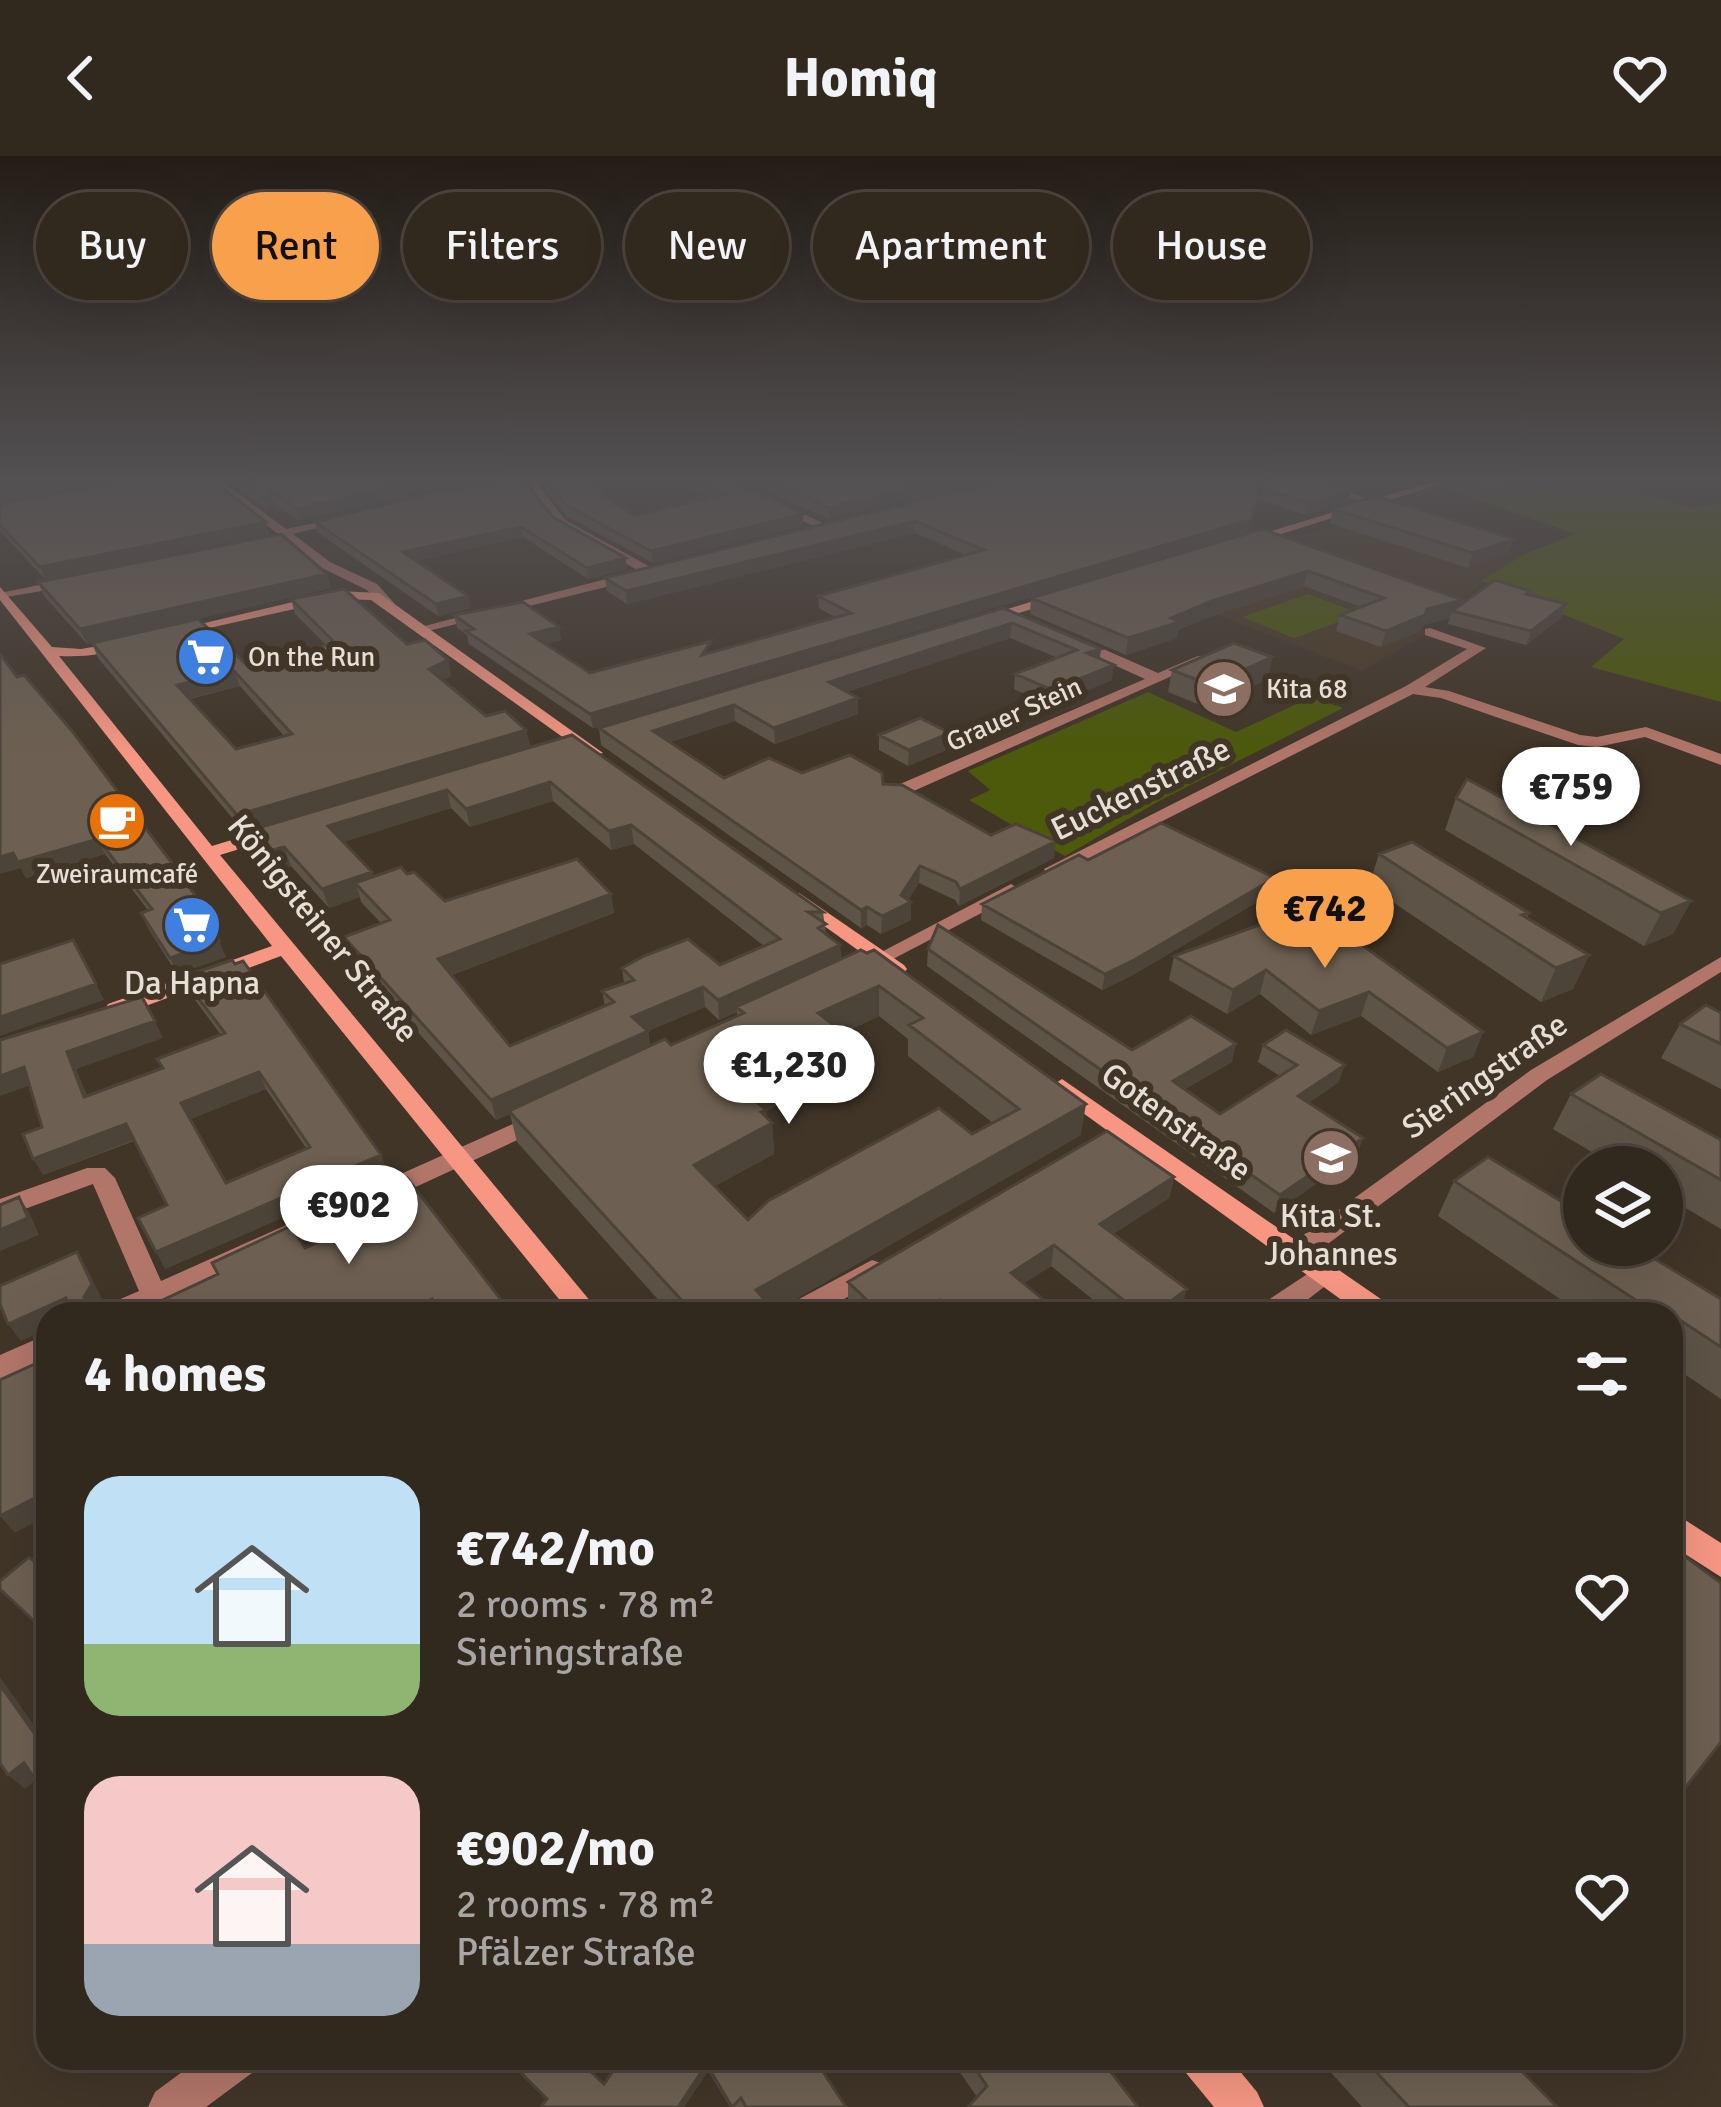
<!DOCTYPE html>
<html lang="en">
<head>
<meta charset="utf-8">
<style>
	:root { --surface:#31281e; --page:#3d342b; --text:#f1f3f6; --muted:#a8a6a4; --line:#4c443c; --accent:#f8a04b }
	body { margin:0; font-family:Signika,sans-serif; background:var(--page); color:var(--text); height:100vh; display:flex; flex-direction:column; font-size:45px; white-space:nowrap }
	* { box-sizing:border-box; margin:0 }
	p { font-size:39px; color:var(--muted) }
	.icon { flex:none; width:66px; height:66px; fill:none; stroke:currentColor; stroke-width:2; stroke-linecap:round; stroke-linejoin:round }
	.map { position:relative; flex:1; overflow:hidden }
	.drawer { position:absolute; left:36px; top:1146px; width:1647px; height:768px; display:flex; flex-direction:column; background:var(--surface); border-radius:36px; box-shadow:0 12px 48px #0002,0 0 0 3px var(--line) }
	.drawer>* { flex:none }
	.top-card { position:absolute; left:36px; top:36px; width:1650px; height:108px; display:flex; gap:24px }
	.fabs { position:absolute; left:1563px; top:990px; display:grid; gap:24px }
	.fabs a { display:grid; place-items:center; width:120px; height:120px; border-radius:50%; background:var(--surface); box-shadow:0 12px 48px #0002,0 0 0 3px var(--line); font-size:60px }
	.price { position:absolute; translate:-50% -102px; padding:0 27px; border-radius:42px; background:#fff; color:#222; font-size:39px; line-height:78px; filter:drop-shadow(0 3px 6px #0008) }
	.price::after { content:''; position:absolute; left:50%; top:72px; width:36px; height:27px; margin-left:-18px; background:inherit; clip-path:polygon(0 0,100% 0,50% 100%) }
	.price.current { background:var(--accent); color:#111 }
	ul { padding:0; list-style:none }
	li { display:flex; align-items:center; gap:36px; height:300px; padding:0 48px }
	li span { display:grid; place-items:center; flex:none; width:336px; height:240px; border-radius:36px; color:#555 }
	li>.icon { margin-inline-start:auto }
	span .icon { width:144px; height:144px; fill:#fffc; stroke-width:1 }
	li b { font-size:51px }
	h2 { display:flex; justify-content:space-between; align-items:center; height:144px; padding:0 48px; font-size:51px }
	.chip { padding:0 42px; border-radius:54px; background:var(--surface); box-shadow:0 12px 48px #0002,0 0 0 3px var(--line); font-size:42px; line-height:108px }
	.chip.current { background:var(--accent); color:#111 }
	header { display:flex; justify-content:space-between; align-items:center; height:156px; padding:0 48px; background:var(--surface); font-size:54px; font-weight:700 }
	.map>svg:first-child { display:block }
	.built { fill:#4b3a27 }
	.green { fill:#4d590b }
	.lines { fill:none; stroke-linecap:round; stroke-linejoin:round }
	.street { fill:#b27569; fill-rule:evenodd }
	.secondary { fill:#f69683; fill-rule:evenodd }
	.wall { fill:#5e5347; fill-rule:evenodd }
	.shaded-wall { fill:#4c4339 }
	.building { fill:#6d6052; stroke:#4c4339; stroke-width:3; fill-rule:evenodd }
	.labels { text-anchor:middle; stroke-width:12; stroke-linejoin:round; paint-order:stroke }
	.far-poi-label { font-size:27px; fill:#e6dfd6; stroke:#413528; text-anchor:start }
	.far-street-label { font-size:27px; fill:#e6dfd6; stroke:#413528 }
	.street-label { font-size:33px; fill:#e6dfd6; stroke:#413528 }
	.poi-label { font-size:33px; fill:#e6dfd6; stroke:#413528 }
</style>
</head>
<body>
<header><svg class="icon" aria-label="back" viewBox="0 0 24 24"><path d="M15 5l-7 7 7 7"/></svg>Homiq<svg class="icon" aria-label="heart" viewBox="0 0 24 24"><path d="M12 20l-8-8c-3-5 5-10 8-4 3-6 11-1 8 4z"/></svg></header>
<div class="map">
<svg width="1721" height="1951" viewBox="0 0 1721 1951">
	<rect width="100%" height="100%" fill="#413528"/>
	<!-- built -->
	<path class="built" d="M1384,355L1523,399L1422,472L1429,477L1362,515L1137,428Z"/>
	<!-- green -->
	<path class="green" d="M1475,326H1507L1539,336L1606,326L1691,352L1721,348V546L1591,511L1624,483L1481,425L1523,399L1575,378L1449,334Z
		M1308,438L1361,458L1294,482L1242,461Z
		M1148,536L1236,576L1312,541L1343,552L1159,645L1065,700L969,644L990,634L968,615Z"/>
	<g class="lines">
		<!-- street -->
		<path class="street" d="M211,326H223L286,373L349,360V364L293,378L330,406L377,428L395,448L383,451L367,434L322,412Z
			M525,326H536L565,364L654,413V419H646L557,368Z
			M725,326H738L833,372L823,375Z
			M1307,326H1322L1376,346L1366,348Z
			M633,416L638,417V423L420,477L413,473Z
			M73,422L78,423V429L0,442V437Z
			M1430,472L1486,492L1425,531L1449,535L1580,579L1597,581L1646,571L1721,598V609L1645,581L1597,591L1578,589L1441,542L1413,538L1060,717H1046L1044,713L1406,530L1467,493L1425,479V473Z
			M1068,482H1078L1158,517L1198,500L1210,503L898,642H886V634L1145,523L1068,488Z
			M1011,728L1021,734L1018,738L868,816H854L851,812Z
			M1721,801V816L1547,924L1305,1105H1287L1283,1098L1287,1091L1531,914Z
			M542,955L554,963L550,969L140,1158H100L104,1150L139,1135L93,1028L0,1062V1043L87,1012H105L115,1022L161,1125Z
			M872,1104L881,1107L885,1114L881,1121L819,1158H782L786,1150Z
			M1324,1107L1333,1110L1337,1117L1333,1124L1289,1158H1255L1259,1150Z
			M48,1178V1202L0,1224V1199Z
			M201,1902H258L252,1917L206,1951H148L155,1936Z"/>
		<!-- secondary -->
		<path class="secondary" d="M1431,326H1447L1249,388L1239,385Z
			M0,431L52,491L81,493L128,485L130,488C110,499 83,501 59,500L212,690L280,669H292V677L220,699L601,1158H571L281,800L124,858H108L105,853L108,848L272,790L0,444Z
			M339,435L379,437L603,597L589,600L371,444L339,443L174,480L167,476Z
			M1062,436L1069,440L1067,443L980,468L973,464Z
			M799,737L904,809L907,813L904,817H890L792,747L789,743Z
			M1062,923L1391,1150L1395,1158H1361L1054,936L1050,931Z
			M1671,1355L1721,1387V1421L1671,1389Z
			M1180,1902H1229L1257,1936L1264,1951H1214L1186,1917Z"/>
	</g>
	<!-- wall -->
	<path class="wall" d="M0,326H214L266,366L269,378L45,423L0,375V348L89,331L0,345Z
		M230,326H487L443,330L300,365L274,347L268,354Z
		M539,326H591L613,347L635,359L710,342L677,326H736L803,370L653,407L568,361Z
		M748,326H983L829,363Z
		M995,326L1351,335L1348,346L1306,359L1259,343L1248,376L593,572L469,488L467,479L457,472L454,459L559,471L561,484L546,488L590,517L712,496L835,461L819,452L818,440L966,399L915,377L627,448L607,435L605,422Z
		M1333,353L1509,397L1468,412L1330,367Z
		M553,361L627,413L588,423L523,381L415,405L470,452L438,460L317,376L315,366Z
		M1262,373L1462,448L1530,435L1529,439L1561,462L1526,489L1448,468L1450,462L1422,469L1420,475L1381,491L1336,475L1340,459L1361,451L1304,430L1209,461L1178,474L1177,482L1126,499L1030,458L1031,442Z
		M327,418L331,432L87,488L44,440L38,426Z
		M291,443L448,504L451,520L442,524L486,560L526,574L530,590L244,676L98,502L92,487L247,509L326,489L295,458ZM240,530L284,580L236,593L190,543Z
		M1003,452L1100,503L1112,524L1050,550L1014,533L1015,518L1058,502L1010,482L846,536L858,542V558L775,588L735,565L670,586L724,622L802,617L883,628L991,679L1054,702L959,750L955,744L919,727L908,744L911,746V764L881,778L867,769L861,772L601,589L599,572Z
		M1272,501L1268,523L1205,551L1168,536L1172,514Z
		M17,521L215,775L213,776L226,801L177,818L148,772L141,757L148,754L105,698L26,722L21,712Z
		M950,577L949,593L908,610L879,594V579Z
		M572,579L823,756L826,778L840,789L841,803L861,794L1081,979L775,1155L777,1158H671L517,986L510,958L496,964L351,801L344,781L381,767L361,746L360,741L329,752L291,710L277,714L258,692L251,674ZM553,645L611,694L634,688L764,790L720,809L622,812L624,827L602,835L605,850L510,890L452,819L614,757L611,738L445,745L407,718L373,721L343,686L451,652L470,671ZM705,851L719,864L737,856V860L671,889L650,890L648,875ZM879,860L908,883V900L993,967L972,978L748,1064L715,1030L774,998L772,967L767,961L766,955L809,933L824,946L865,924V893L843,877Z
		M1456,642L1691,745L1673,778L1644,790L1445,674Z
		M1379,698L1529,757L1527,762L1589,799L1573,833L1541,846L1369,730Z
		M1088,704L1275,722L1271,738L1131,820L1102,834L981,764L982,748Z
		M1309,751L1483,876L1473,901L1438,916L1361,860L1311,879L1260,838L1227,858L1169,824L1174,800Z
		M928,793L1132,894L1232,906L1185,933L1220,958L1280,920L1258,906L1263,889L1339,926L1308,947L1363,982L1356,1000L1274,1057L927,810Z
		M182,821L381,999L387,1016L165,1113L167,1049L134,985L43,1019L42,971L29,929L163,882L76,913L87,940L162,913L221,879L190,837ZM266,933L306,992L226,1027L190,963Z
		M1721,857V933L1661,902L1680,868Z
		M1571,938L1721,984V1073L1662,1038V1011H1617L1553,973Z
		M1174,1021L1169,1042L1113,1078L1181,1153L1175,1158H1111L1051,1110L1024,1127L1061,1158H853L855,1153L848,1146V1126Z
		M1454,1025L1721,1143V1243L1671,1209V1158H1582L1438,1060Z
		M336,1049L512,1158H133L305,1092L347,1072Z
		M702,1902L846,1951H730L707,1913L708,1915L684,1951H541L547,1944L604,1928L704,1907Z
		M950,1902H1100L977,1941Z
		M1318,1902H1509L1557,1951H1362Z"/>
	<!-- shaded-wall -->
	<path class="shaded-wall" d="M48,326H121L0,345V333Z
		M411,326H487L443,330L300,365L297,353Z
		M937,326H983L829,363V352Z
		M1261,332L1248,376L593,572L590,558Z
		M1351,335L1348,346L1306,359L1308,347Z
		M271,336L274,347L268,354L265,343Z
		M803,358V370L653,407L651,395Z
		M915,365V377L627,448L626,435Z
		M266,366L269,378L45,423L40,411Z
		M521,371L523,381L405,407L403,396Z
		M1514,383L1509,397L1468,412L1473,397Z
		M626,402L627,413L588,423L587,412Z
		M1308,415L1304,430L1209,461L1178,474L1177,482L1126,499L1128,482L1171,462L1212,445Z
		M327,418L331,432L87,488L80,473Z
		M468,440L470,452L438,460L436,448Z
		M1463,444L1459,456L1452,455L1450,462L1422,469L1427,453Z
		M1566,448L1561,462L1526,489L1531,475Z
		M1425,459L1420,475L1381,491L1386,475Z
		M1012,467L1010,482L829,541V526Z
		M559,471L561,484L533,491L530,478Z
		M1101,493L1099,508L1087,497Z
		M1272,501L1268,523L1205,551L1210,529Z
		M448,504L451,520L432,528L429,513Z
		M1114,509L1112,524L1050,550L1052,534Z
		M234,515L240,530L183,544L177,529Z
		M858,542V558L775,588L774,572Z
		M734,549L735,565L655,591L653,575Z
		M526,574L530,590L244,676L237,659Z
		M950,577L949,593L908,610L909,594Z
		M550,626L553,645L470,671L466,653Z
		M447,634L451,652L334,689L328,670Z
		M631,669L634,688L611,694L609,675Z
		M98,683L105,698L26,722L21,712L0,718V701Z
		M1056,685L1054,702L959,750L960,733Z
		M284,691L291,710L277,714L270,695Z
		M920,710L919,727L905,749L911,746V764L881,778L882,760L901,739Z
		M372,716L378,735L355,727L360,741L329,752L322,733Z
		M1275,722L1271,738L1131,820L1102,834L1105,818Z
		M611,738L614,757L443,822L438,803Z
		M1691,745L1673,778L1644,790L1661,757Z
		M867,751V769L861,772V754Z
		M209,760L215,775L209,777L203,761Z
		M219,785L226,801L177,818L170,802Z
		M840,789L841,808L736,851L737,856L719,864L718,844Z
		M1589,799L1573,833L1541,846L1556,812Z
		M1266,814L1260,838L1227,858L1233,834Z
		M96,828L104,844L0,880V861Z
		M879,830V860L819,888L818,857Z
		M703,831L705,851L648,875L650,895L509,955L510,958L496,964L491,944L632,861Z
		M1369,836L1361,860L1311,879L1319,855Z
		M155,865L163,882L76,913L93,957L84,941L67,896Z
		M1483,876L1473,901L1438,916L1447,892Z
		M1236,888L1232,906L1169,942L1173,925Z
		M865,893V924L824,946L823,915Z
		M808,902L809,933L766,955L767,969L772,967L774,998L697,1040L694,1009L744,935Z
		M1345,909L1339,926L1293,958L1298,940Z
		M24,911L34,928L0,940V920Z
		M259,916L266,933L189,964L181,947Z
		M1086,948L1081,979L770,1158L756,1134Z
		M126,968L134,984L43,1019L33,1003Z
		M1363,982L1356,1000L1274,1057L1280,1039Z
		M381,999L387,1016L165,1113L156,1096Z
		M1174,1021L1169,1042L1096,1089L1100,1068Z
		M19,1041L30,1058L39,1079L0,1095V1074Z
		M1054,1089L1051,1110L1009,1137L1011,1117Z
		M77,1096L88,1114L103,1145L102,1148L108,1158L84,1141Z
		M1187,1133L1181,1153L1175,1158H1154Z
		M66,1142L76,1158H48V1173L21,1185L8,1168Z
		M432,1143L438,1158H403Z
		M940,1144L939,1158H918Z
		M244,1147L250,1158H222Z
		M48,1335V1359L15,1377L0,1360Z
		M0,1521L48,1589L44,1591L0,1529Z
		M24,1607L40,1621L25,1633L8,1619Z
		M706,1909L708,1915L684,1951H678Z"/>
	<!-- building -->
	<path class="building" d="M0,326H48L0,333Z
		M116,326H214L266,366L40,411L0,369V348Z
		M242,326H411L297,353L271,336L265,343Z
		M502,326H525L553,361L626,402L587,412L521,371L403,396L468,440L436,448L315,366L443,334Z
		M547,326H591L613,347L635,359L725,339L699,326H736L803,358L651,395L566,349Z
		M772,326H937L829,352Z
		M994,326H1326L1351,335L1308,347L1261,332L1250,364L590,558L466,475L474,473L454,459L523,446L559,471L530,478L590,517L711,485L702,499L851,457L818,440L984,394L915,365L626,435L605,422Z
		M1376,340L1514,383L1473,397L1333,353Z
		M1262,373L1463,444L1427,453L1425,459L1386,475L1340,459L1384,442L1308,415L1212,445L1171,462L1180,466L1128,482L1031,442Z
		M281,378L327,418L80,473L38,426Z
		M1495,424L1530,435L1526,438L1566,448L1531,475L1452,455Z
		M344,433L407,488L425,484L448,504L429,513L486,560L505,555L526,574L237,659L92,487L198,463L247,509L335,487L291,443ZM234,515L292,578L236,593L177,529Z
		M1003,452L1101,493L1087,497L1114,509L1052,534L1015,518L1077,494L1012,467L829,526L858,542L774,572L734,549L653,575L724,622L769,602L802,617L850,599L882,617L883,628L902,629L991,679L1016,668L1056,685L960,733L956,726L920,710L901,739L911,746L882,760L867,751L861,754L599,572Z
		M1234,487L1272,501L1210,529L1172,514Z
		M0,498L17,521L24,519L72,575L181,719L209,760L203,761L219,785L170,802L141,757L152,753L98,683L18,706L13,697L0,701Z
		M920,562L950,577L909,594L879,579Z
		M572,579L823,756H808L826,768L818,772L840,789L718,844L703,831L632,861L648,875L491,944L344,781L390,764L355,727L401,711L407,718L414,716L445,745L577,703L611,738L438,803L510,890L614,846L602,835L634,824L622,812L644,800L688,783L720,809L780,783L631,669L609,675L550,626L466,653L447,634L328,670L372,716L322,733L284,691L270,695L251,674Z
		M1467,623L1691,745L1661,757L1456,642Z
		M1161,667L1275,722L1134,804L1105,818L982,748L1079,699L1088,704Z
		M1412,686L1529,757L1522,759L1589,799L1556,812L1379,698Z
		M1309,751L1483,876L1447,892L1369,836L1319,855L1266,814L1233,834L1174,800Z
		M938,769L1132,894L1191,860L1236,888L1173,925L1220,958L1297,909L1263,889L1286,874L1345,909L1298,940L1363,982L1280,1039L928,793Z
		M73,784L96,828L0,861V808Z
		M861,794L867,797L874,794L1086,948L756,1134L777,1158H694L509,955L665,883L671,889L744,857L736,851ZM879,830L923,862L909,869L1019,953L972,978L939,952L768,1045L748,1064L694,1009L772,967L761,956L766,954L744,935L808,902L823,915L865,893L818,857Z
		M232,804L235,808L243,805L381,999L156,1096L138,1062L167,1049L126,968L33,1003L23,978L42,971L24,911L0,920V884L142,841L155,865L67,896L84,941L163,912L157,903L225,877L182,821ZM259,916L310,991L226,1027L181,947Z
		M1706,849L1721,857V888L1680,868Z
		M1601,918L1721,984V1024L1571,938Z
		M1107,975L1174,1021L1100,1068L1187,1133L1154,1158H1141L1054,1089L1011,1117L1061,1158H956L940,1144L918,1158H856L853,1155L868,1145L848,1126Z
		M1488,1001L1584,1059V1089H1632L1721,1143V1191L1660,1151L1654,1156L1454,1025Z
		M398,1021L407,1022L512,1158H443L432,1143L403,1158H251L244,1147L222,1158H133L218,1118L212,1107L291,1070L305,1092L351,1070L336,1049Z
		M19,1041L28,1062L0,1074V1049Z
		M77,1096L92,1128L84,1141L100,1145L106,1158H73L66,1142L8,1168L0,1148V1130Z
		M1326,1144L1345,1158H1307Z
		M48,1202V1335L0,1360V1224Z
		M1671,1390L1721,1427V1586L1671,1650V1481L1679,1472L1671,1466Z
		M29,1401L48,1418V1478L0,1433V1425Z
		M0,1529L44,1591L48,1587V1642L24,1607L8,1619L0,1607Z
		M534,1902H576L604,1928L622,1902H698L706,1909L678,1951H541L547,1943L522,1918Z
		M703,1902H814L846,1951H746L741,1942L732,1951Z
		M968,1902H1100L1138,1951H968L987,1930Z
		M1363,1902H1509L1557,1951H1409Z"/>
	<!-- sky -->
	<linearGradient id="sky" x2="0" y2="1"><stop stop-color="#241d16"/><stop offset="0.54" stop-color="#545153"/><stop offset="1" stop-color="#545153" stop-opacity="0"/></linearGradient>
	<rect width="1721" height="599" fill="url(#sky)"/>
	<!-- icons -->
	<defs>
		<symbol id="supermarket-disc" viewBox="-11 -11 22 22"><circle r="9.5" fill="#3f7fe0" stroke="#413528"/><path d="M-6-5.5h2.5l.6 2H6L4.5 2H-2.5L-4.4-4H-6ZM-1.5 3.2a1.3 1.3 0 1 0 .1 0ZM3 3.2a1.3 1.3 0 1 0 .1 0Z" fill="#fff"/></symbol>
		<symbol id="school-disc" viewBox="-11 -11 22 22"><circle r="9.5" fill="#8d6e63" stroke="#413528"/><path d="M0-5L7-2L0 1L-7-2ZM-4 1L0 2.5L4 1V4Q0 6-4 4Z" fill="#fff"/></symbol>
		<symbol id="cafe-disc" viewBox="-11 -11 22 22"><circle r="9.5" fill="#e8710a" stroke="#413528"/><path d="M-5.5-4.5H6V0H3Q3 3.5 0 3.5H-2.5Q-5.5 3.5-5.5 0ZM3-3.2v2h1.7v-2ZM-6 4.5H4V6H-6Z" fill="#fff"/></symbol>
	</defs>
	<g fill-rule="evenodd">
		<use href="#supermarket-disc" x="173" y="468" width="66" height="66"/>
		<use href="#school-disc" x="1191" y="500" width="66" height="66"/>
		<use href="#cafe-disc" x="84" y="632" width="66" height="66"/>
		<use href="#supermarket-disc" x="159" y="736" width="66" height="66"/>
		<use href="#school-disc" x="1298" y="969" width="66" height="66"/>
	</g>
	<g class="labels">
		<!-- far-poi labels -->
		<g class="far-poi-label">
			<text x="248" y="510">On the Run</text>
			<text x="1266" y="542">Kita 68</text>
			<text x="117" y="727" text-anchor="middle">Zweiraumcafé</text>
		</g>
		<!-- far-street labels -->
		<g class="far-street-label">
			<text transform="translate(1014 558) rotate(-24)" y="9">Grauer Stein</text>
		</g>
		<!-- street labels -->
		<g class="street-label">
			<text transform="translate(1140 632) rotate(-26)" y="12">Euckenstraße</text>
			<text transform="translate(324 772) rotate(51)" y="12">Königsteiner Straße</text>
			<text transform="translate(1484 919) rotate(-35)" y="12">Sieringstraße</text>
			<text transform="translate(1177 965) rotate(36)" y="12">Gotenstraße</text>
		</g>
		<!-- poi labels -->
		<g class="poi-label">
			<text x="192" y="838">Da Hapna</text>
			<text x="1331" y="1071">Kita St.<tspan x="1331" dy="38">Johannes</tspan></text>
		</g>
	</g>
</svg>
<div class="fabs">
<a><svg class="icon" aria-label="layers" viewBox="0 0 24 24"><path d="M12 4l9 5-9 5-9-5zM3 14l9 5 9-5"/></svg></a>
</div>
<b class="price" style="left:1571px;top:693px">€759</b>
<b class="price current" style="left:1325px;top:815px">€742</b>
<b class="price" style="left:789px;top:971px">€1,230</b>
<b class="price" style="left:349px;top:1111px">€902</b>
<div class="top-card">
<a class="chip">Buy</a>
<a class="chip current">Rent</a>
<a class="chip">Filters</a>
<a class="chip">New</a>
<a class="chip">Apartment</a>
<a class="chip">House</a>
</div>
<section class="drawer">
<h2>4 homes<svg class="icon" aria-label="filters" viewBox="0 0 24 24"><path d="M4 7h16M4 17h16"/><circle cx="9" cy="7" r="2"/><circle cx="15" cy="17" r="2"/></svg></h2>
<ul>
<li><span style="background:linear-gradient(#bfe0f5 70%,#8fb573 0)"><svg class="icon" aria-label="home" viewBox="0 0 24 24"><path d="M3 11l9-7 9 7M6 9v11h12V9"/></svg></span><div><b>€742/mo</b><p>2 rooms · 78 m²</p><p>Sieringstraße</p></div><svg class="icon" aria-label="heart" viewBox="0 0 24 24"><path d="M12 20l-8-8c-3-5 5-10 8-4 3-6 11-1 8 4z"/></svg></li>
<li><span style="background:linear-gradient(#f6c9c9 70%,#9aa5b1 0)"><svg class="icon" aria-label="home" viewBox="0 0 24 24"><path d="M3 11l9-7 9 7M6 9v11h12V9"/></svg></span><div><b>€902/mo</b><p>2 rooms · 78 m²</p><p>Pfälzer Straße</p></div><svg class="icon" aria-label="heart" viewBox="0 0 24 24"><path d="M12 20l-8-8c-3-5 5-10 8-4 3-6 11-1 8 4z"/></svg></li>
</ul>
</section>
</div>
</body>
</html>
